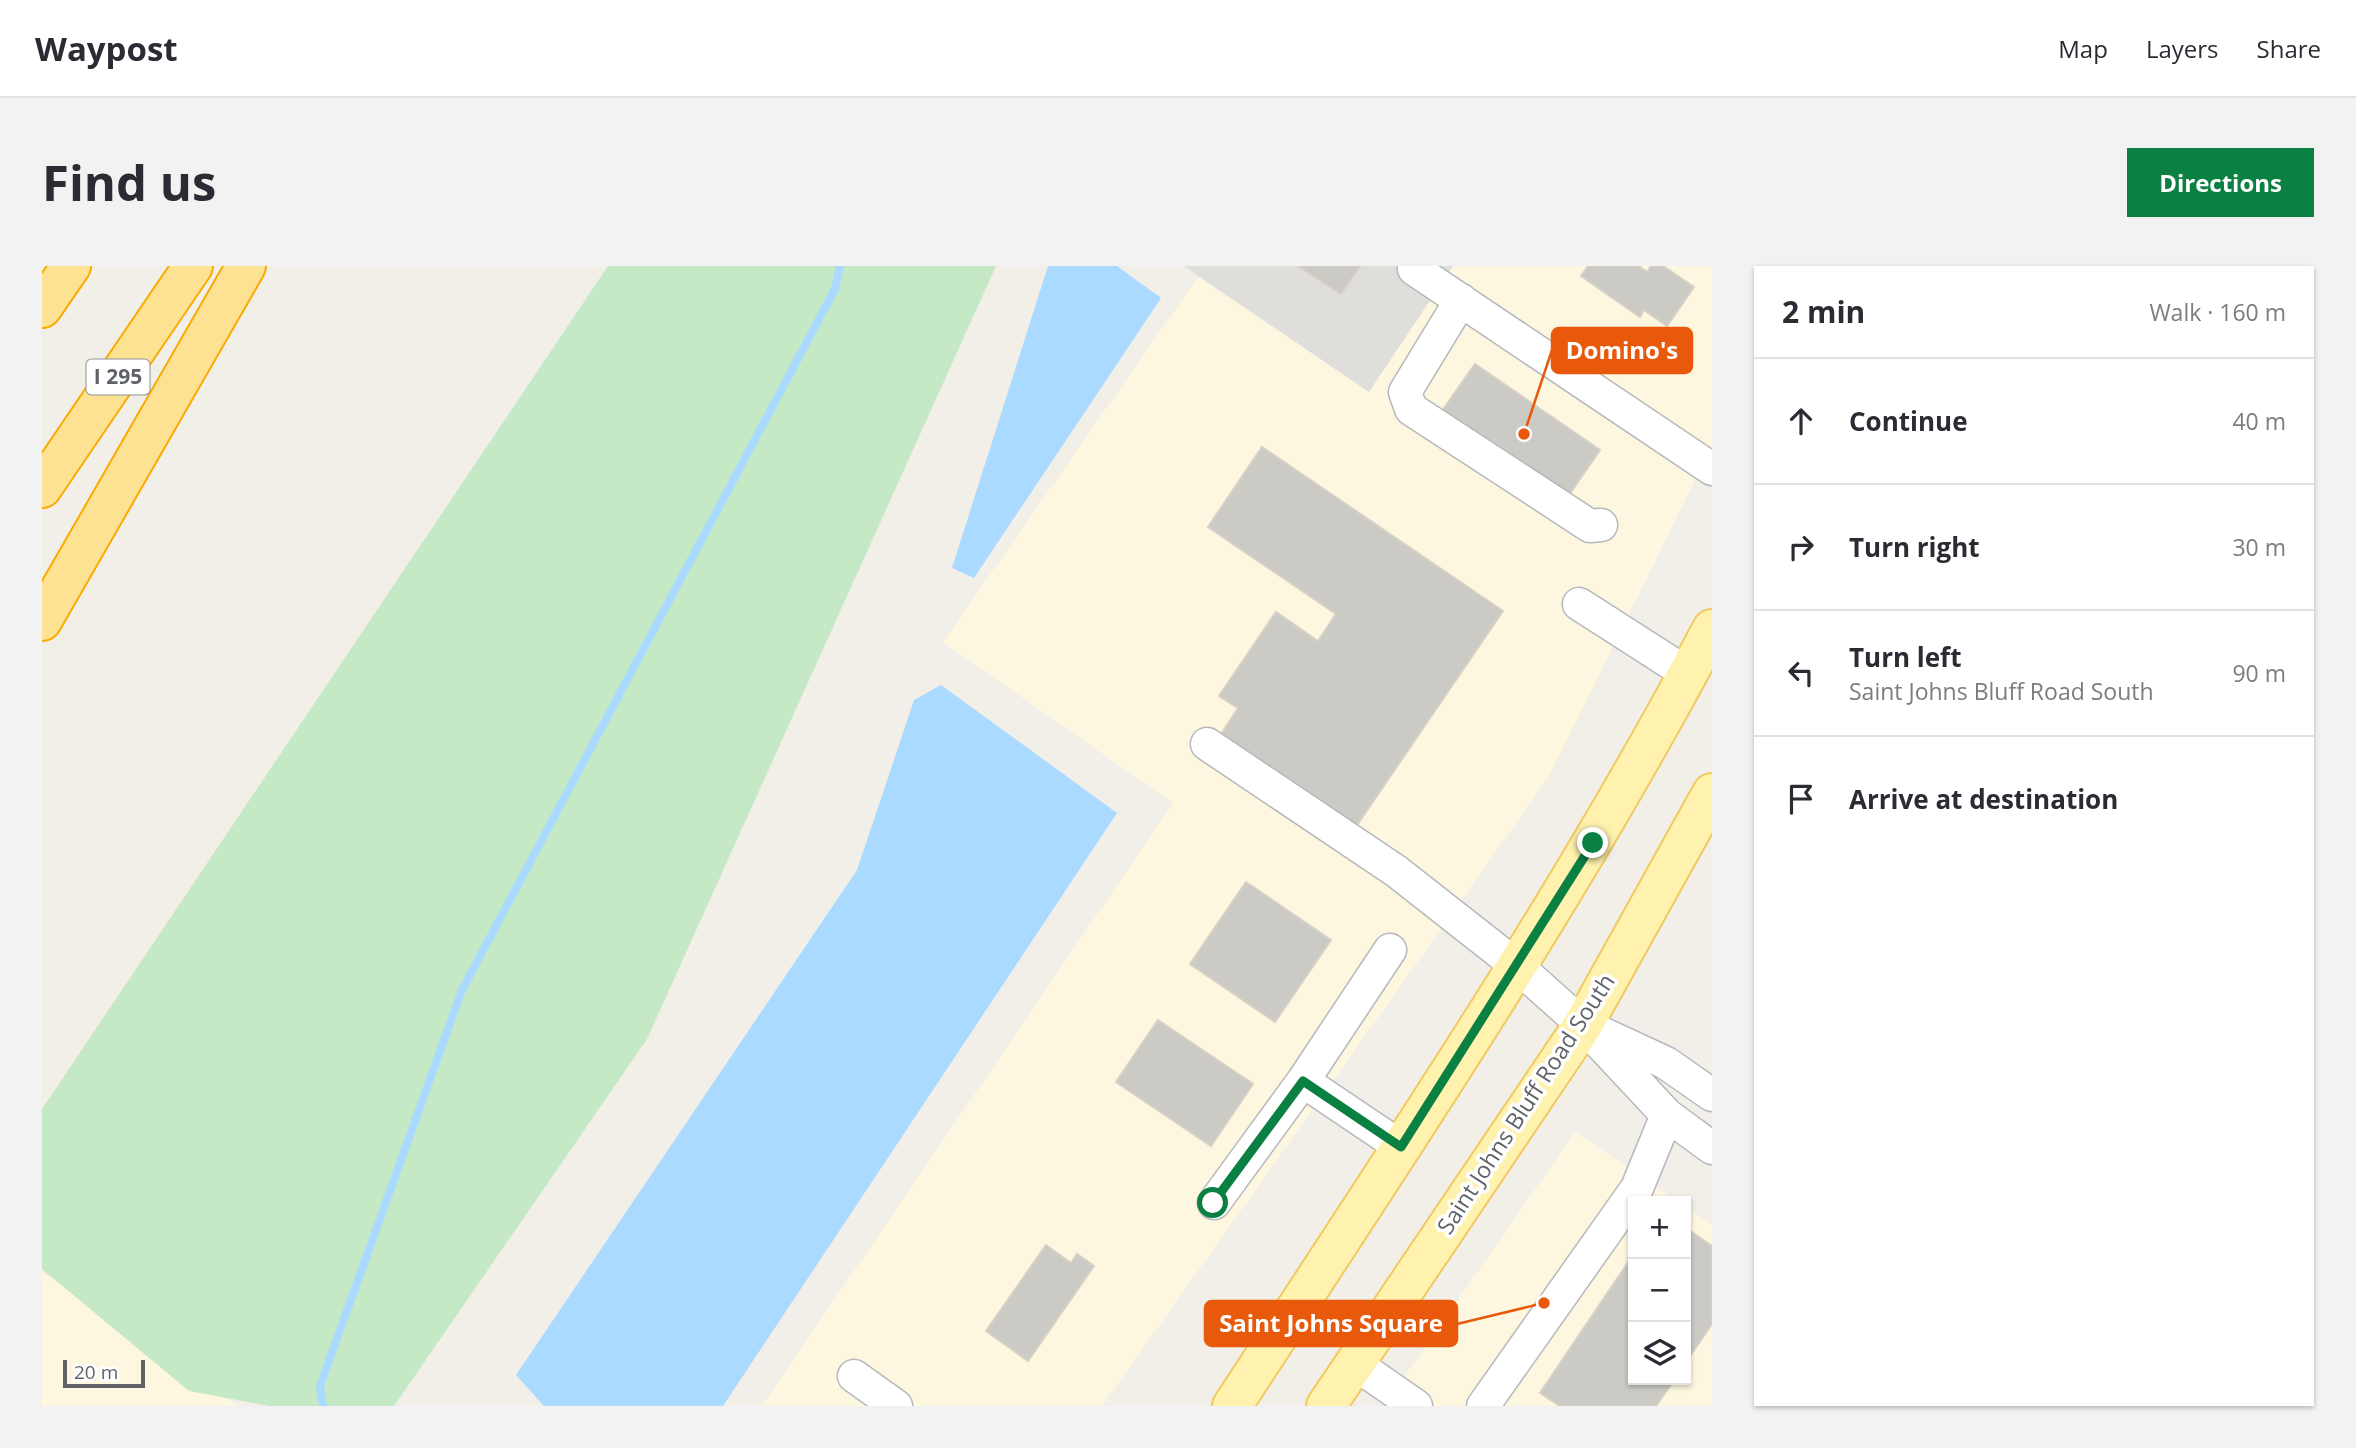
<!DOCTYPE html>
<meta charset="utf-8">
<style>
:root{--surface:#fff;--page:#f2f2f3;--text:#2b2b33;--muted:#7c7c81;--line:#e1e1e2;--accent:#0b8043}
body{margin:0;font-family:"Open Sans",sans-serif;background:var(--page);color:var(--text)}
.controls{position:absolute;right:21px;bottom:21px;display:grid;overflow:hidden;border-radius:0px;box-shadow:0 2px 5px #0004}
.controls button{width:63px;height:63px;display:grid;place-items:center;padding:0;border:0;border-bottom:2px solid var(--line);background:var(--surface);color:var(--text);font:35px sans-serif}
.scale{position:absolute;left:21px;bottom:18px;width:82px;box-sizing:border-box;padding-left:7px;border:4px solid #5f6368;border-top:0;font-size:19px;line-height:24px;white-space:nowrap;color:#5f6368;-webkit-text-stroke:5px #fff;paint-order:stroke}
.stop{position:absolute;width:21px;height:21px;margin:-16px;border:5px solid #0b8043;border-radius:50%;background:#fff}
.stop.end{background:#0b8043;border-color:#fff;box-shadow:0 2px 7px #0008}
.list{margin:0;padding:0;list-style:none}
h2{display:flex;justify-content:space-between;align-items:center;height:91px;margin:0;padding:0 28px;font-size:30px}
h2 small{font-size:23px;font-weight:400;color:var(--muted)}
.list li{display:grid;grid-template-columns:46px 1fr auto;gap:21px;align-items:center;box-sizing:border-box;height:126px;padding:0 28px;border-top:2px solid var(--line)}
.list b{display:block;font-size:26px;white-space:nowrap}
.list p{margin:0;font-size:23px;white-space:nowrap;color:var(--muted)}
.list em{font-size:23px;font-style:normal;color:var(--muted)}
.icon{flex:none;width:38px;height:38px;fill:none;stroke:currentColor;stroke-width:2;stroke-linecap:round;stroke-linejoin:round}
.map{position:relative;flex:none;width:1670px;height:1140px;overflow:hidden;border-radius:0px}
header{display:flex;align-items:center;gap:42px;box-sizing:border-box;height:98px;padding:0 35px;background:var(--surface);border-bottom:2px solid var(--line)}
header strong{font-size:33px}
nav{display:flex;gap:38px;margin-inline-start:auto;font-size:24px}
.intro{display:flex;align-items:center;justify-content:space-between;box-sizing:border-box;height:168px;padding:0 42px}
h1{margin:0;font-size:49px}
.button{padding:18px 32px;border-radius:0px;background:var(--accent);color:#fff;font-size:24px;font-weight:700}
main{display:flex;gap:42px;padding:0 42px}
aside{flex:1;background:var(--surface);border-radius:0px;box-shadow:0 2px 5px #0004}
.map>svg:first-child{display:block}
.commercial{fill:#fef7e0}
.industrial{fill:#e0deda}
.green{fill:#c5e8c5}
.water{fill:#aadaff}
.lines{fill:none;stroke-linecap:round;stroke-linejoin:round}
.stream{stroke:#aadaff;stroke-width:8}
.building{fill:#cccac5;stroke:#d6d1c6;stroke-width:2}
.minor-casing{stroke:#b5b8bc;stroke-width:35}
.major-casing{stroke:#f2c960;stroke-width:42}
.highway-casing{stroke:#f9ab00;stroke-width:42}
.minor{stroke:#fff;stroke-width:32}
.major{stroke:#fff2af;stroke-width:38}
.highway{stroke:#fde293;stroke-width:38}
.route{stroke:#0b8043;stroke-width:9}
.labels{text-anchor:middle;stroke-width:7;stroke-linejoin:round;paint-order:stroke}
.shield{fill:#fff;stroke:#8f9295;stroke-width:2}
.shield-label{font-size:21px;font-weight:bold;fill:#5f6368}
.street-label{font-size:23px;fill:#5f6368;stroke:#fff}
.leader{fill:none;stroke:#e8590c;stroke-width:2.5}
.callout-dot{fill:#e8590c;stroke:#fff;stroke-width:2.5}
.callout{fill:#e8590c;stroke:#e8590c;stroke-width:2.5}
.callout-label{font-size:24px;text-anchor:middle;font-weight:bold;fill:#fff}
</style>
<header>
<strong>Waypost</strong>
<nav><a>Map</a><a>Layers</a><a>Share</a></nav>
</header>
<div class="intro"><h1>Find us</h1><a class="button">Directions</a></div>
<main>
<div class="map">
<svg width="1670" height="1140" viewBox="0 0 1670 1140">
<rect width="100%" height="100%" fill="#f1efe8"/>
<path class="commercial" d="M 1411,0 L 1670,0 L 1670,180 L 1506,512 L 1060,1140 L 720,1140 L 1131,537 L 901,376 L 1156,11 L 1327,126 Z
M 1533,866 L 1635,935 L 1591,935 L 1591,1114 L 1644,1114 L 1644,942 L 1670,959 L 1670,1140 L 1342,1140 Z
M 0,1006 L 197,1140 L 0,1140 Z"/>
<path class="industrial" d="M 1142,0 L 1411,0 L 1327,126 Z"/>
<path class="green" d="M 566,0 L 954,0 L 605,773 L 352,1140 L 228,1140 L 147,1125 L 0,1003 L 0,843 Z"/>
<path class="water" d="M 1006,0 L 1075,0 L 1119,32 L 932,312 L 910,302 Z
M 899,419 L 1075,547 L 681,1140 L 502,1140 L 474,1109 L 815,604 L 872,434 Z"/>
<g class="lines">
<path class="stream" d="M 281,1140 L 278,1120 L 420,724 L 793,23 L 798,0"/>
</g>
<path class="building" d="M 1256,0 L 1318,0 L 1299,28 Z
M 1546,0 L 1597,0 L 1605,6 L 1609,0 L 1621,0 L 1652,21 L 1625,60 L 1602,44 L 1598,51 L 1539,10 Z
M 1433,98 L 1558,184 L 1520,239 L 1395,152 Z
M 1220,181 L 1461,345 L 1313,562 L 1178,470 L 1196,442 L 1177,430 L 1234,346 L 1276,375 L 1294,348 L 1166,261 Z
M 1204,616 L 1289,674 L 1233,756 L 1148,698 Z
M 1116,754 L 1211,818 L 1169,880 L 1074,816 Z
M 1644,962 L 1670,980 L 1670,1058 L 1644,1096 Z
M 1004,979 L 1029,997 L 1035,988 L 1052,1000 L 986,1095 L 944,1065 Z
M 1591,989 L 1591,1114 L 1632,1114 L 1614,1140 L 1518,1140 L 1498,1127 Z"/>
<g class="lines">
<defs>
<path id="minor" d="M 1374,0 L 1372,3 L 1670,203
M 1419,34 L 1363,126 L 1369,143 L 1548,260 L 1559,259
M 1537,338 L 1646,408
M 1165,478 L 1354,605 L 1475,700 L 1541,759 L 1625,849 L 1670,882
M 1555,765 L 1624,797 L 1670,829
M 1261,815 L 1359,881
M 1172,937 L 1261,815 L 1348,684
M 1312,1097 L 1374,1140
M 812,1110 L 854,1140
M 1441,1140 L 1595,922 L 1625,849"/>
<path id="major" d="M 1190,1140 C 1357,885 1527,633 1670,363
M 1284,1140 L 1541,759 L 1670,527"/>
<path id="highway" d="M 0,42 L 29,0
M 0,222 L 151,0
M 0,355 L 204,0"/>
</defs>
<use href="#minor" class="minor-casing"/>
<use href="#major" class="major-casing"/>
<use href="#highway" class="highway-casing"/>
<use href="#minor" class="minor"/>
<use href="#major" class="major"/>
<use href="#highway" class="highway"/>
</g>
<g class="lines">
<path class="route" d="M 1171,937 L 1261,815 L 1359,881 L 1551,577"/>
</g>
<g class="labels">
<rect class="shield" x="44.5" y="93.5" width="63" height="35" rx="5"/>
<g class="shield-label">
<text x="76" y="118">I 295</text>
</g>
<g class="street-label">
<text transform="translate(1484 838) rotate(-57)" y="8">Saint Johns Bluff Road South</text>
</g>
</g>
<path class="leader" d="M1482 168L1510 84M1502 1037L1415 1058"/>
<g class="callout-dot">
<circle cx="1482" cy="168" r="7"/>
<circle cx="1502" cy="1037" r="7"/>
</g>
<g class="callout">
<rect x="1510" y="62" width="140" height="45" rx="7"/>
<rect x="1163" y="1035" width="252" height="45" rx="7"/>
</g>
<g class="callout-label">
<text x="1580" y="93">Domino's</text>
<text x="1289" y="1066">Saint Johns Square</text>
</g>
</svg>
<div class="controls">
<button>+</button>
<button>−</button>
<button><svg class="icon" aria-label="layers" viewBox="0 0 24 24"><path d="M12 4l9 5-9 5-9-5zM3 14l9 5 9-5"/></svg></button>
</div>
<div class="scale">20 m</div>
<div class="stop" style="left:1171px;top:937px"></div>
<div class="stop end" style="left:1551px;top:577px"></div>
</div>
<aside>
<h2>2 min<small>Walk · 160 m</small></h2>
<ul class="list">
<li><svg class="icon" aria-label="ahead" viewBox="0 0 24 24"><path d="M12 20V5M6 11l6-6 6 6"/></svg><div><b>Continue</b></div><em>40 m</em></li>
<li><svg class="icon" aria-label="right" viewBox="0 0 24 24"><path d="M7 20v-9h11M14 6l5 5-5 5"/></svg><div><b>Turn right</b></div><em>30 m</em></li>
<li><svg class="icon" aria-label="left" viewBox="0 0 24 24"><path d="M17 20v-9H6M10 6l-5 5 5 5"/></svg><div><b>Turn left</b><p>Saint Johns Bluff Road South</p></div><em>90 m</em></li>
<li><svg class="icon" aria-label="arrive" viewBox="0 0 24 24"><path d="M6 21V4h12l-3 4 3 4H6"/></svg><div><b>Arrive at destination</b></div></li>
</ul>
</aside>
</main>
